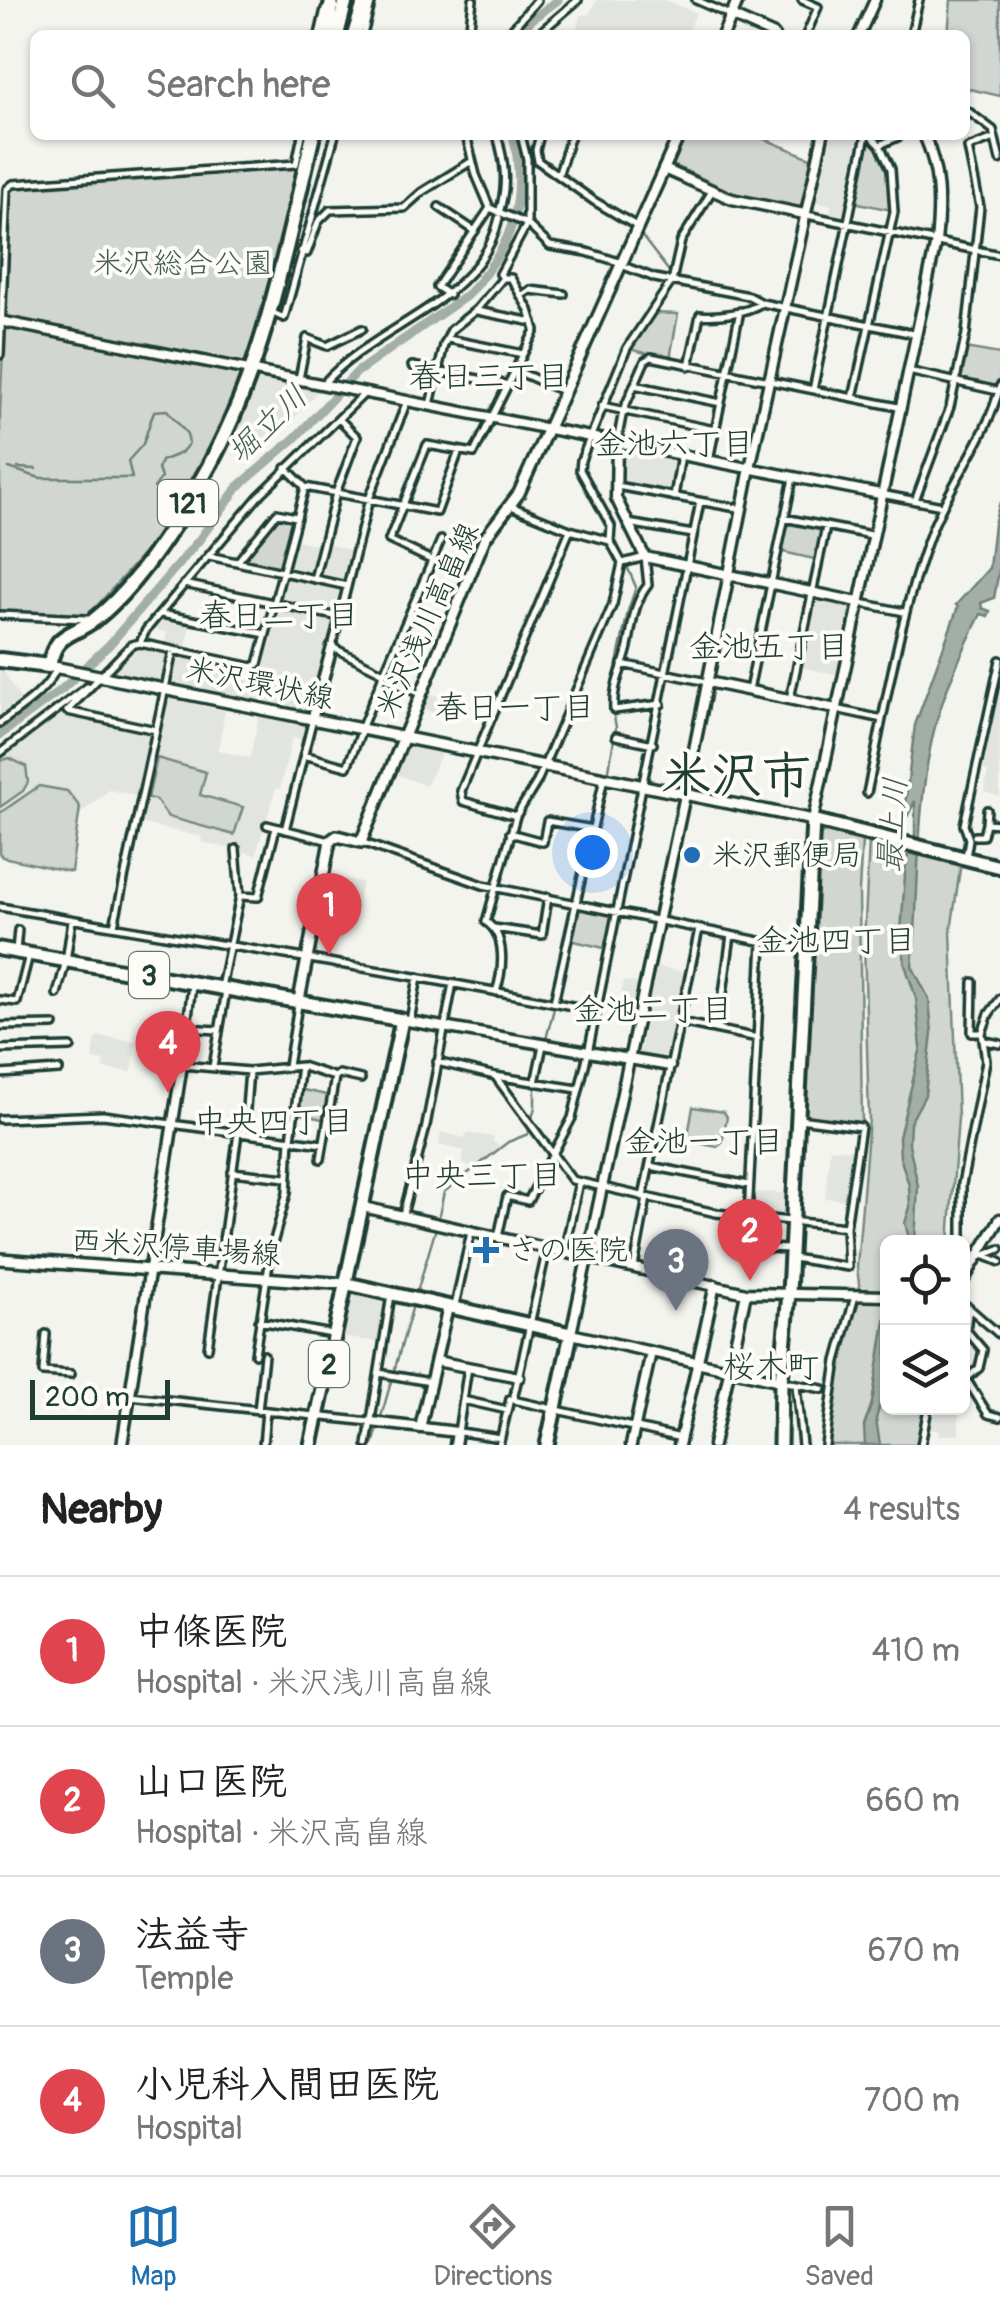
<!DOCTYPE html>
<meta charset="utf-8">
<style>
:root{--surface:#fff;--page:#f2f2f2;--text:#222;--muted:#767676;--line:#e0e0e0;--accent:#1f6fb2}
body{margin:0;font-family:Pangolin,"Klee One",sans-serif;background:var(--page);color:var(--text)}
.controls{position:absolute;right:30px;bottom:30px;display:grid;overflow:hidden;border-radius:15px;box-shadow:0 2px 8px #0004}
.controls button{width:90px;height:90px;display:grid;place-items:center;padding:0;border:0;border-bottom:2px solid var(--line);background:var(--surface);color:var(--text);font:50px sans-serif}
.scale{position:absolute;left:30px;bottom:25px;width:140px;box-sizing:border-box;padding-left:10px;border:5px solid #1f3d34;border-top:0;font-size:28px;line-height:35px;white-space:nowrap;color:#1f3d34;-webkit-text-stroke:8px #fdfcf7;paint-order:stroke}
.you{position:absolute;left:592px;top:852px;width:35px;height:35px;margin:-25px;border:8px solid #fff;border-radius:50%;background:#1a73e8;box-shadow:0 0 0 15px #1a73e833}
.badge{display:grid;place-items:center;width:65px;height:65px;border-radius:50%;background:var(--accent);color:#fff;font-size:32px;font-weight:700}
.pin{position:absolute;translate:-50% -82px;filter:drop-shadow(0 2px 5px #0008)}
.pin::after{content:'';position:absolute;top:52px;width:35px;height:30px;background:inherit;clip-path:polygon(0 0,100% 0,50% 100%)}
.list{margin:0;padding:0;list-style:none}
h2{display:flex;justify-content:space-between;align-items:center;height:130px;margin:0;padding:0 40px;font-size:42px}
h2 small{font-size:32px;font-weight:400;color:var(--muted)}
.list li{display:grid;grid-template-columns:65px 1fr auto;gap:30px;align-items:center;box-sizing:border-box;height:150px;padding:0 40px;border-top:2px solid var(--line)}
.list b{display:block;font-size:38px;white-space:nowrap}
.list p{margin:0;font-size:32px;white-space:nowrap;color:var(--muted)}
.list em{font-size:32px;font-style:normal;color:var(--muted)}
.icon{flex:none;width:55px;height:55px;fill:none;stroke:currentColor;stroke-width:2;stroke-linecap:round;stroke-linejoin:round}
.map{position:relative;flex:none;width:1000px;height:1445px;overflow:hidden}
.search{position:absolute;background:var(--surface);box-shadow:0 2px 8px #0004;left:30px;right:30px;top:30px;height:110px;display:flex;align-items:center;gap:25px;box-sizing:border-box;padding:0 35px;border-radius:15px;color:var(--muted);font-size:38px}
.sheet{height:730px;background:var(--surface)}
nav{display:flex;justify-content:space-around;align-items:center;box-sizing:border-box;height:140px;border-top:2px solid var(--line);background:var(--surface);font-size:28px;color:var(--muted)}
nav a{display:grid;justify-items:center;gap:5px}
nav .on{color:var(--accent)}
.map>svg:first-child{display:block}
.built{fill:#e2e5df}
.green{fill:#d1d6d1;stroke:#788a82;stroke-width:2.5}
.water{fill:#a3aea7;stroke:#6e8179;stroke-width:2.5}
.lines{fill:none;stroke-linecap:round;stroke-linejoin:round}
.stream{stroke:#6e8179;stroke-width:2.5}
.river{stroke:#a3aea7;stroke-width:9}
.minor-casing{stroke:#1f3d34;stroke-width:12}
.tertiary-casing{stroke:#1f3d34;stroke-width:15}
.secondary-casing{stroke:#1f3d34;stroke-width:16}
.primary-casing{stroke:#1f3d34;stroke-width:19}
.trunk-casing{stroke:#1f3d34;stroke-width:20}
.minor{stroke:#fdfcf7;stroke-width:5}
.tertiary{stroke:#fdfcf7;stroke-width:8}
.secondary{stroke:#fdfcf7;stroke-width:9}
.primary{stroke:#fdfcf7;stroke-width:11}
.trunk{stroke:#fdfcf7;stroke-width:12}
.poi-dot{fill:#1f6fb2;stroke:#fdfcf7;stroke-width:4}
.labels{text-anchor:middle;stroke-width:8;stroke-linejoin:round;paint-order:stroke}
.shield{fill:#fdfcf7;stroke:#62766e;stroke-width:2.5}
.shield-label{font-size:28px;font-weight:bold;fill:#1f3d34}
.park-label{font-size:30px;fill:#435c53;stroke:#fdfcf7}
.street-label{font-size:30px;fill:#1f3d34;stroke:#fdfcf7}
.poi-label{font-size:30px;fill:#1f3d34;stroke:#fdfcf7;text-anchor:start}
.neighbourhood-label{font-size:32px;fill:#1f3d34;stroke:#fdfcf7}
.water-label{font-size:32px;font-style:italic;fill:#475f56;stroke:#fdfcf7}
.town-label{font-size:50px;font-weight:bold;fill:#1f3d34;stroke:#fdfcf7}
</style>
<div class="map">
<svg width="1000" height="1445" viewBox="0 0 1000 1445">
<rect width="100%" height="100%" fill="#f4f4ef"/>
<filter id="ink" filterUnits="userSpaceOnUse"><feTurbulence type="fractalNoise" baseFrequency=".01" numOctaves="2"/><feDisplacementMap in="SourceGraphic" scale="20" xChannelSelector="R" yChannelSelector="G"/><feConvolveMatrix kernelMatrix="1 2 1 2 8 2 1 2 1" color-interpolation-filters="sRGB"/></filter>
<g filter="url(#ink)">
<path class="built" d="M 597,0 L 665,0 L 696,13 L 687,35 L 576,35 L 580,15 L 589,14 Z
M 826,135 L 865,135 L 847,220 L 830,217 L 831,205 L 811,201 Z
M 262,378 L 318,391 L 292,421 L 252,457 L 228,444 L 255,383 Z
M 624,449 L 679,461 L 673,493 L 621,485 L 619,464 Z
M 294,539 L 321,546 L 314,574 L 310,577 L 285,569 Z
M 325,543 L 353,551 L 346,582 L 318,578 Z
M 286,576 L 343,588 L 339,612 L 335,614 L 280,603 L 278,600 Z
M 818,598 L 852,605 L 855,609 L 840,675 L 800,667 Z
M 279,608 L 332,619 L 335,623 L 311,711 L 305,715 L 173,688 L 170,684 L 178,654 L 254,669 L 260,666 L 275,610 Z
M 163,616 L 191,623 L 185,650 L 164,646 L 167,632 L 150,629 Z
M 140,645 L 169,651 L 171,655 L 164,684 L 109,671 L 123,655 L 133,654 Z
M 0,665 L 22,702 L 0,720 Z
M 1000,690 L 1000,797 L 984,792 L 988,771 L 982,769 Z
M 427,692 L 461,705 L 454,721 L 421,708 Z
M 171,699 L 225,711 L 218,750 L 250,758 L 259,715 L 309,726 L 306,741 L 292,738 L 280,789 L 276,788 L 256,855 L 201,842 L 202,837 L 139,823 L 167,702 Z
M 62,714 L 151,731 L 154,734 L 141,797 L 109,790 L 80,814 L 72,873 L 0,857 L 0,756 Z
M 405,742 L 443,750 L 426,786 L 393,773 Z
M 326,876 L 362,882 L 354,925 L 318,918 Z
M 657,967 L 689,973 L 670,1062 L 642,1057 L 639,1054 Z
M 624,981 L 641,984 L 632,1025 L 615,1021 Z
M 96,1036 L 136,1041 L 132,1072 L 103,1069 L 104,1061 L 93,1059 Z
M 441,1132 L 465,1138 L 467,1133 L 494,1137 L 493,1142 L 500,1146 L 473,1167 L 462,1164 L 464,1151 L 439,1145 Z
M 830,1148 L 855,1150 L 849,1200 L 825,1198 Z
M 753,1192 L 788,1193 L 787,1217 L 751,1214 Z
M 352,1289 L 388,1298 L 381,1342 L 338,1337 L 348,1291 Z
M 931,1408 L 959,1408 L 959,1435 L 939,1435 L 938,1430 L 928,1430 Z"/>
<path class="green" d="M 951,0 L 1000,0 L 1000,96 L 965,88 L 965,35 L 948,35 Z
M 686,135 L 755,135 L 813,159 L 803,206 L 799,210 L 735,194 L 673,165 Z
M 872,139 C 889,159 893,184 891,210 L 854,202 L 866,140 Z
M 300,167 L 251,358 L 241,363 L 5,319 L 8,190 L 13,186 Z
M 652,313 L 678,314 L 670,359 L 629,349 Z
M 4,326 L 238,373 L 242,381 L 181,511 L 88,616 L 0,612 L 0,413 Z
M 965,348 L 1000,354 L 1000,377 L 996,388 L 958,379 Z
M 277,514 L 294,521 L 280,568 L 242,560 Z
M 786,520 L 824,528 L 818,560 L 779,551 Z
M 9,758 L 26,766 L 28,782 L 23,791 L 0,807 L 0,761 Z
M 157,758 L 206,772 L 200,795 L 243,807 L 234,835 L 168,817 L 156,800 L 148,798 Z
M 39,786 L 67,791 L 80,807 L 71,872 L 2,857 L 0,853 L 0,813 Z
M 826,832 L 862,841 L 859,891 L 862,1125 L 802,1116 L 814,836 Z
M 869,841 L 959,863 L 960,869 L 951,931 L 958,1118 L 949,1242 L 888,1242 L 888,1408 L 926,1408 L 920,1445 L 826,1445 L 838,1363 L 860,1292 L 857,1267 L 869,1119 L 864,942 Z
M 577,906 L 616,915 L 608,949 L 570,940 Z
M 299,1089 L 331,1096 L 326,1120 L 296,1113 Z
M 693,1107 L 724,1112 L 727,1117 L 722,1143 L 717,1147 L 687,1141 Z"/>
<path class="water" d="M 1000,502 L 1000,565 L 994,598 L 981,603 L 982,608 L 990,611 L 988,616 L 981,614 C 963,650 947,684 936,723 C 918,790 919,863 915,932 L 912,966 L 929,999 L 932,1033 L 925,1095 L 910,1123 L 909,1144 L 918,1186 L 915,1242 L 910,1242 L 905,1223 L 910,1207 L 909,1185 L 900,1157 L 899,1137 L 921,1047 L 916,998 L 905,965 L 901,932 L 906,861 L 915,834 L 915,801 L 908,815 L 905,805 L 915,725 L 958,607 L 956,605 L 989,568 L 994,524 Z
M 887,1309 L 887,1379 L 876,1419 L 880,1445 L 865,1445 L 864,1426 L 872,1403 Z"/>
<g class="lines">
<path class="stream" d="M 519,165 L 535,165 L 547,170
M 566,183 L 592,205 L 633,230
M 640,234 L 671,274
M 589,433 L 623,348 L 668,281
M 578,465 L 586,440
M 9,468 L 40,478 L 132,478 L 128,461 L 143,444 L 154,411 L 167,410 L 187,434 L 189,443 L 181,453 L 161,461 L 158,469 L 161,478 L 154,488
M 18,468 L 36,469
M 579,473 L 607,523
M 608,776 L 616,727 L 610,697 L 628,611 L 636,587 L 613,534
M 545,1043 L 558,993
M 438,1220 L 444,1192 L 508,1142 L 528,1134 L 535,1107 L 535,1085
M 417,1292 L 436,1228
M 373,1445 L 413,1305"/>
<path class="river" d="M 520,35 L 530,21 L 558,0
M 0,735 L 61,690 L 109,645 L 199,540 L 238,487 L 295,438 L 357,372 L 466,296 C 513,248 528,200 513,135"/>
<defs>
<path id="minor" d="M 696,0 L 730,15
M 802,0 L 818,7 L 806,35
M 319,35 L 325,9
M 363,35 L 372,0
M 469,35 L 473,0
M 507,35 L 537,0
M 537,35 L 578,0
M 911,35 L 919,0
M 965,109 L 993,130 L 1000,160
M 466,135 L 476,175 L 490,208 L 527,224 L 550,246 L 587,252 L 622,263
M 497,135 C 505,163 508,185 499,213
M 540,135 L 536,150 L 538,161 L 594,201 L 638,227
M 880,145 L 902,135
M 559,173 L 571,135
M 439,207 L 475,231
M 807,215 L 1000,255
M 301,251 L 307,253 L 318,222 L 330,210 L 404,208 L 422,192 L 472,161
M 621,265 L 655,278 L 749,296 L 762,303 L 914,334
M 503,278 L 500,274 L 527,224 L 527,159 L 521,135
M 449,295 L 437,287 L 490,208
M 521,296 L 530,290 L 564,294
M 477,311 L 533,322
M 273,313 L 284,318 L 335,135
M 448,339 L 523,354
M 0,355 L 7,189 L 13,184 L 296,164 L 302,135
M 412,366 L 509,385
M 689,366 L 700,315 C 718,317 746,313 762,303
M 517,371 L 565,392
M 908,371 L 998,391
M 299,379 L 307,338 L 327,346 L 362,329
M 323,384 C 376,324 481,303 499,218
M 634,385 L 721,403
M 813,390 L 866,135
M 853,398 L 894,212 L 891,169 L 880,145 L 870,135
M 430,405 L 444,345 L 451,330 L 476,310 L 503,278 L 511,278 L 529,310 L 535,330 L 474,453 L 427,445 L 389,540 L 467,577
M 602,406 L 715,430
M 617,442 L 623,411 L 645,361 L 651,357 L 898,407
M 709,460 L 740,311
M 286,468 L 305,487 L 437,512 L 459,451
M 617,486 L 742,509
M 881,494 L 942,506
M 674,497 L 681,455
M 915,501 L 950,407 L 966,334 L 980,207 L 968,148 L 994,138
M 511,506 L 570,530 L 610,541
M 784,518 L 871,535
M 628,523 L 693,534
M 209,556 L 347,586
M 238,561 L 277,513 L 296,517
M 623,563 L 645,557 L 648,585 C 633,604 633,623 628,647 C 623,670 612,685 614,710 L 661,704
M 314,579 L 336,493 L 357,437 L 340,420
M 184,584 L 339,617
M 861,603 L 904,612
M 161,614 L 266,634
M 0,615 L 87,619
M 140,643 L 146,630 L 258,497 L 365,393
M 622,664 L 707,682
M 384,673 L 441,540
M 382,677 L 420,694
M 749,690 L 793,478
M 790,699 L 826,527
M 836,709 L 882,719
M 67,711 L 131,645 L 140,643 L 253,667 L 258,664 L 305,487
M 67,711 L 156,730
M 0,723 C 20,708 48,691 57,667
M 361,729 L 384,673 L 332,647 L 369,499 L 407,401
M 616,736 L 653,744
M 0,753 L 87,687
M 304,755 L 347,767 L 362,730
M 867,793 C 886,705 899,616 931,532 C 951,481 987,439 1000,386
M 987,810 L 986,823 L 1000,824
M 516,816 L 463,801 L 461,791 L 570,530
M 267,825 L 330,841
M 285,830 L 312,722
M 510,833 L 543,842 L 547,821 L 593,829
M 975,836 L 983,836 L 986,823
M 361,842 L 483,885 L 804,950
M 966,857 L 969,839 L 964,825 L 1000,660
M 240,896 L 258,897 L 276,828
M 0,907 C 199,942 399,971 597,1011
M 114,926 L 173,651
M 494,928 L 542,935 L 548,897
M 16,951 L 18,930
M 973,982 L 972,1033 L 982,1033
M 192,985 L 182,1065 L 249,1071 L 301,1066 L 335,1077 L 339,1074 L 361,1079
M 221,987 L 240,896 L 236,849
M 496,992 C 503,971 507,935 486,922 L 516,816 L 537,782 L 613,604 L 622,563 L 610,541 L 611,526 L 580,470 L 581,460 L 627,348 L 672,281 L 681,241 L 712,191
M 57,994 L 66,961 L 72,920
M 0,1000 L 17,1002 L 29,955
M 554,1002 L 604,778
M 410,1021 L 418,977
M 680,1022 L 758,1038
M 0,1026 L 54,1025
M 186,1028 L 218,1030
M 718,1030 L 731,935
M 153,1033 L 185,1036
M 985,1041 L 1000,1044
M 0,1049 L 71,1047
M 437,1062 L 495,1076 L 578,1089
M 288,1066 L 298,1005
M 213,1067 L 226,991
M 0,1074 L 59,1070
M 495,1076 L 572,1180 L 716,1213 L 846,1227 L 861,1127 L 799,1119
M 535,1083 L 543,1045
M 0,1119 L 103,1115 L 323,1144
M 244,1133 L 249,1071
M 291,1139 L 301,1066
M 321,1159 L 335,1077
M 650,1166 L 749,1185
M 232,1172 L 286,1178
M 643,1197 L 699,929
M 403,1214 L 425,1131 L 453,983
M 748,1217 L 762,942
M 757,1218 L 755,1230 L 761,1248 L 791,1249
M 498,1237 L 507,1196 L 528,1201 L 572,1118 L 588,1053 L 700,502
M 962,1242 L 962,1184 L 986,1061 L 982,1033 L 989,1014 L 1000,999
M 564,1252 L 579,1182
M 962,1252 L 968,1272
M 985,1256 L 1000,1262
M 980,1257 L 1000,1249
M 793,1258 L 848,1267 L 846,1227
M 634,1267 L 647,1198
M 962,1302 L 1000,1335
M 455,1306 L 471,1232
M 969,1307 L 966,1330 L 983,1350 L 979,1368 L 966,1379 L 988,1414 L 1000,1417
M 259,1321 L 332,1334
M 46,1334 L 43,1372 L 71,1374
M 208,1348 L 238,1133
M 255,1354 L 271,1251 L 287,1193 L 290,1139
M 379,1373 L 430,1382
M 781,1381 L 823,1389
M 796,1385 L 802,1445
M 130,1396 L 370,1422
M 463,1400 L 507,1410
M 513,1400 L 681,1438
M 258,1411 L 264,1355
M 458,1432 L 468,1367
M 460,1432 L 501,1438
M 263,1445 L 266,1411
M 367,1445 L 391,1295
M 499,1445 L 510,1399 L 513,1400 L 547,1249
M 825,1445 L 837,1361 L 855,1296
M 921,1445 L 928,1408"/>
<path id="tertiary" d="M 731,16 L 774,35
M 859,35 L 875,0
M 664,169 L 732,199 L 804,214
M 0,321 L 880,494
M 617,442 L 616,498 L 645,557 L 858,602
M 708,682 L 836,709
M 312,720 L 332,647
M 813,820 L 936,242 C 940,204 940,170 924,135
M 402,1020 L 670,1066
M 363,1207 L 746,1293 L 888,1296
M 962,1283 L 1000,1219
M 436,1361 L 519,1377
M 781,1381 L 571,1334 L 685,795 L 750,468 L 823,135
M 371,1422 L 457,1432 L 455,1445
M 420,1428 L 448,1307
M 122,1445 L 182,1065
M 631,1445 L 651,1352
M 679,1445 L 715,1285
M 713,1445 L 746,1293"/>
<path id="secondary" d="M 723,35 L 738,0
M 49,666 L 813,820
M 299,1000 L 330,841 L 337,836 L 361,842 L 485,538 L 519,493 L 679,135
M 0,1259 L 348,1284"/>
<path id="primary" d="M 0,949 L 402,1020 L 311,1445
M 348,1284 L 571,1334 L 547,1445
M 780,1445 L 781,1381 L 789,1293 L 813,820 L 1000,867"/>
<path id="trunk" d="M 327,35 L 332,0
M 337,35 L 346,0
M 354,35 L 365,0
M 0,660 L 49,666 C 56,632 69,638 94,620 C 135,589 174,527 200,482 C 263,375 284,254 313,135"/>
</defs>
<use href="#minor" class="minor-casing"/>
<use href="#tertiary" class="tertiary-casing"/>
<use href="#secondary" class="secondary-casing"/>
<use href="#primary" class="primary-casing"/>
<use href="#trunk" class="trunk-casing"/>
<use href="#minor" class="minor"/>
<use href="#tertiary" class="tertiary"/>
<use href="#secondary" class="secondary"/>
<use href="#primary" class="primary"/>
<use href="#trunk" class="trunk"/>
</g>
</g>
<g class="poi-dot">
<circle cx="692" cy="855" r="10"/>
<path d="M481 1235h10v10h10v10h-10v10h-10v-10h-10v-10h10z"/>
</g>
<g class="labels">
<g class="shield">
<rect x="158" y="480" width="60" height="46" rx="8"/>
<rect x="129" y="952" width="40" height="46" rx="8"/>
<rect x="309" y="1341" width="40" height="46" rx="8"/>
</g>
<g class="shield-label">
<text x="188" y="513">121</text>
<text x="149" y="985">3</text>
<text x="329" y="1374">2</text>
</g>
<g class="park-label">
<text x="183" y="273">米沢総合公園</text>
</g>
<g class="street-label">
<text transform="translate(427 620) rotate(-66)" y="10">米沢浅川高畠線</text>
<text transform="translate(260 683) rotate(12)" y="10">米沢環状線</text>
<text transform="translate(176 1247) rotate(4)" y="10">西米沢停車場線</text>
</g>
<g class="poi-label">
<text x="712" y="865">米沢郵便局</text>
<text x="508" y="1260">さの医院</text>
</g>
<g class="neighbourhood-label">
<text x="489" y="387">春日三丁目</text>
<text x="674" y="454">金池六丁目</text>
<text x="279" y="626">春日二丁目</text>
<text x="769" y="657">金池五丁目</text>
<text x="515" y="718">春日一丁目</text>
<text x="836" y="951">金池四丁目</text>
<text x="653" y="1020">金池二丁目</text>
<text x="274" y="1132">中央四丁目</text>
<text x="704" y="1152">金池一丁目</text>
<text x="482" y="1186">中央三丁目</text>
<text x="771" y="1377">桜木町</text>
</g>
<g class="water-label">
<text transform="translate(267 424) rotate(-44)" y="11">堀立川</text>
<text transform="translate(892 825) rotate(-86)" y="11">最上川</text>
</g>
<g class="town-label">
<text x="736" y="792">米沢市</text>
</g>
</g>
</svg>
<div class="controls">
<button><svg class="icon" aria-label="locate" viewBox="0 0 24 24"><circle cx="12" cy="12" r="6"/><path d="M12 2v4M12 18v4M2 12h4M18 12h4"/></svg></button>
<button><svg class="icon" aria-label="layers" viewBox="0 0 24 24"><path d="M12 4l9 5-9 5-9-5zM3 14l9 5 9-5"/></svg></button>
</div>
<div class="scale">200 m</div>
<div class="you"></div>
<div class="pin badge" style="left:329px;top:955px;background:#e0444e">1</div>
<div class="pin badge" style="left:750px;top:1281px;background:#e0444e">2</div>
<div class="pin badge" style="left:676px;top:1311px;background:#6b7280">3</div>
<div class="pin badge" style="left:168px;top:1093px;background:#e0444e">4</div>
<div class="search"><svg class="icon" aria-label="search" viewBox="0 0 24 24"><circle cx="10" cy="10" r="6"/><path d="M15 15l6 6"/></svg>Search here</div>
</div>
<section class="sheet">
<h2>Nearby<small>4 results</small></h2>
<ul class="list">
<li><span class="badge" style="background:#e0444e">1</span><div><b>中條医院</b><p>Hospital · 米沢浅川高畠線</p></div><em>410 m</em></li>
<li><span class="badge" style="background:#e0444e">2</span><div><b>山口医院</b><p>Hospital · 米沢高畠線</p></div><em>660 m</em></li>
<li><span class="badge" style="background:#6b7280">3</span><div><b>法益寺</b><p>Temple</p></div><em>670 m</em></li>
<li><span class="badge" style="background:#e0444e">4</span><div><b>小児科入間田医院</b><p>Hospital</p></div><em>700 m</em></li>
</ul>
</section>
<nav>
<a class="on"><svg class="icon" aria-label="map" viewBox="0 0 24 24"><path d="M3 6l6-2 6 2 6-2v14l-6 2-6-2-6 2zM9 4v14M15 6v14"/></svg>Map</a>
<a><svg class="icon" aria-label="directions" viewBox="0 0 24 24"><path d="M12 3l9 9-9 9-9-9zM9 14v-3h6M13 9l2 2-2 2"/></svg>Directions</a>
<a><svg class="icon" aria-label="saved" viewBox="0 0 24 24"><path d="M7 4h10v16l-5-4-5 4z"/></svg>Saved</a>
</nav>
